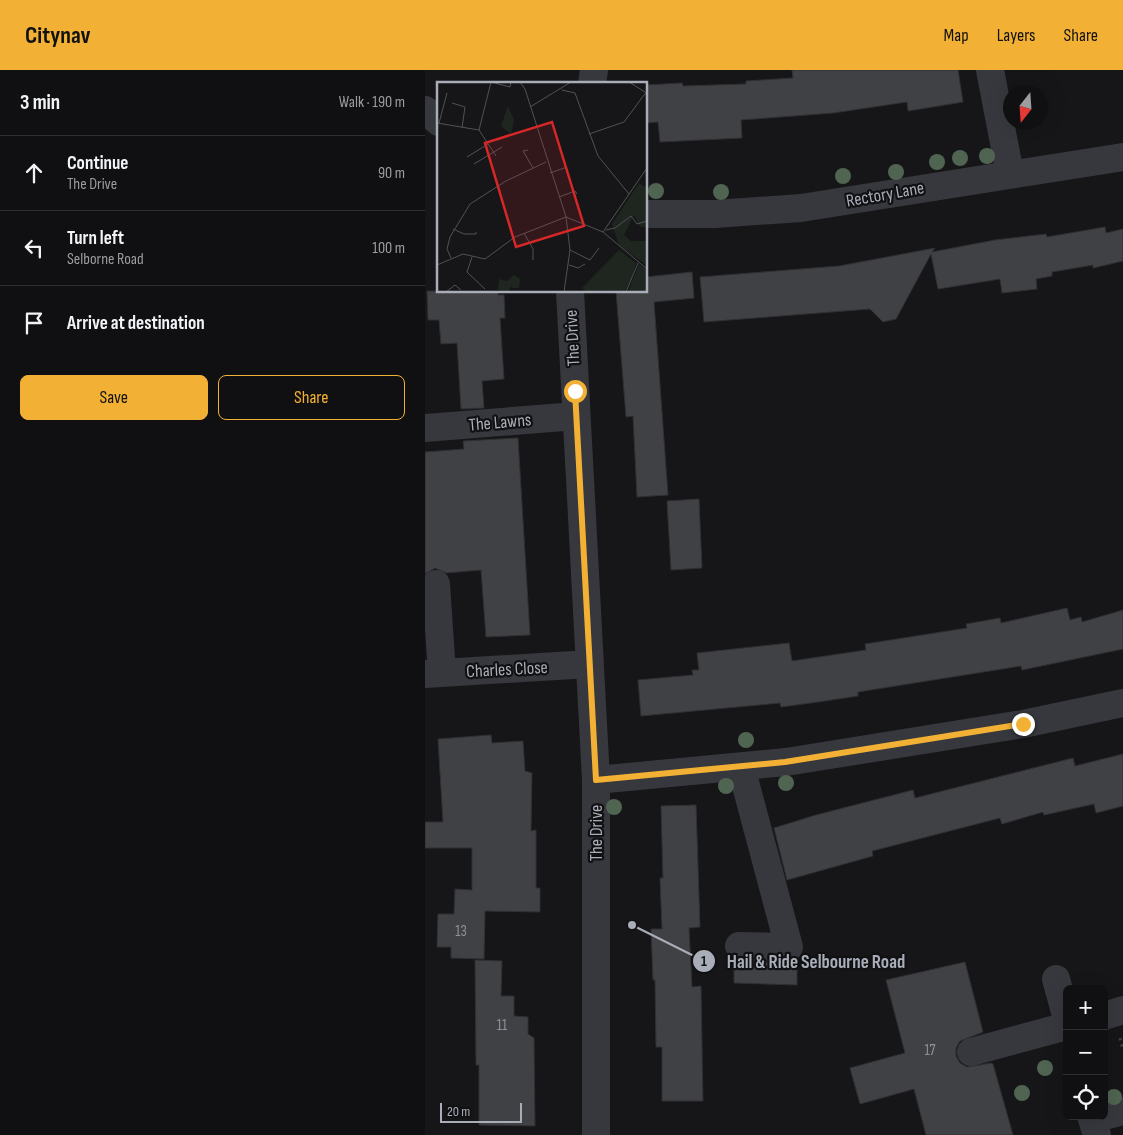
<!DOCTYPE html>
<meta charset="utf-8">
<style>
:root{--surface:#101012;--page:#19191b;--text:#f1f3f6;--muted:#9c9d9f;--line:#303032;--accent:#f2b134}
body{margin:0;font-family:"Sofia Sans Condensed",sans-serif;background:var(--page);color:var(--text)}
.controls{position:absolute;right:15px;bottom:15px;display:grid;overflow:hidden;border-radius:8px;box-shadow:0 5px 20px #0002}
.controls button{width:45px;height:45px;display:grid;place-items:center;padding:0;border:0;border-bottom:1px solid var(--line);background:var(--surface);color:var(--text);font:25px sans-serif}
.compass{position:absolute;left:578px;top:15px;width:45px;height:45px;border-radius:50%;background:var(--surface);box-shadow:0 5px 20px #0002;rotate:197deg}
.scale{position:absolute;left:15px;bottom:12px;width:82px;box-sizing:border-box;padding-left:5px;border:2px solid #a8adb8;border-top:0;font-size:14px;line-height:18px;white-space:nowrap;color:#a8adb8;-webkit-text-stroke:4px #111113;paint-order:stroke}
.stop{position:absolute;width:15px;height:15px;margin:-11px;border:4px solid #f2b134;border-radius:50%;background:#fff}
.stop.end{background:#f2b134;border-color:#fff;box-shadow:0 1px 5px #0008}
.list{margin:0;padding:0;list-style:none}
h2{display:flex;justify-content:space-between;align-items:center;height:65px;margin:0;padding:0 20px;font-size:21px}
h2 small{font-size:16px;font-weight:400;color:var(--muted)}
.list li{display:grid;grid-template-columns:32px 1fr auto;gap:15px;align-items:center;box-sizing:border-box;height:75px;padding:0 20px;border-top:1px solid var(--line)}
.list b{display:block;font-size:19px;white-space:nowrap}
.list p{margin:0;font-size:16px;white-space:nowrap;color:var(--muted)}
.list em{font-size:16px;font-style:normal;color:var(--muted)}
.actions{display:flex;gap:10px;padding:15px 20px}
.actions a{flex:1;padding:11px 0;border:1px solid var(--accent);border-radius:8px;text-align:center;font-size:18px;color:var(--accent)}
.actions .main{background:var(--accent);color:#111}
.icon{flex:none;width:28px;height:28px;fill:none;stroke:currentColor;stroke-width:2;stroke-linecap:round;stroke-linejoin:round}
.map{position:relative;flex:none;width:698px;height:1065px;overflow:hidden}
header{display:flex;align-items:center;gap:30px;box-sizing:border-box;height:70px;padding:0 25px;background:var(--accent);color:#111}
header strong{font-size:24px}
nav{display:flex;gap:28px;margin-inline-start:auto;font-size:18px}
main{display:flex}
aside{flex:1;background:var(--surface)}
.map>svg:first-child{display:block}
.building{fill:#404145;stroke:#303034}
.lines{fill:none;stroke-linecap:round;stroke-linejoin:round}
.path{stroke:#3d3f44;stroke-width:3;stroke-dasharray:2.5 4;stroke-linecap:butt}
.minor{stroke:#37383d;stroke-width:28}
.tree{fill:#506452}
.route{stroke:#f2b134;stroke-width:6}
.labels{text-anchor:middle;stroke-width:4.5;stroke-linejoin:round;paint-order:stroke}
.number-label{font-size:15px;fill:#8e929b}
.street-label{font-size:18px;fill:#a8adb8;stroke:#111113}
.inset-road{fill:none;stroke:#505258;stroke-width:1}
.view{fill:#d62828;fill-opacity:0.15;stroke:#d62828;stroke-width:2.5}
.inset-edge{fill:none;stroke:#a8adb8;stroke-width:2.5}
.leader{fill:none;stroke:#a8adb8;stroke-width:2}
.callout-dot{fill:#a8adb8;stroke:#111113;stroke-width:2}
.mark-label{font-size:15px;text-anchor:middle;font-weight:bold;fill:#111}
.callout-label{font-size:19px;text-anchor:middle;font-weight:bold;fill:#a8adb8;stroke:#111113;stroke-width:4.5;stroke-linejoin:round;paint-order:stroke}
</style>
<header>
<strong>Citynav</strong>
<nav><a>Map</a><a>Layers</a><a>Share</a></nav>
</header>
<main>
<aside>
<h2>3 min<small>Walk · 190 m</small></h2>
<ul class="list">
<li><svg class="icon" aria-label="ahead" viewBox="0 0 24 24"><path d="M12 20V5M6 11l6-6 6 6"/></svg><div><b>Continue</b><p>The Drive</p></div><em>90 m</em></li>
<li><svg class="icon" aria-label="left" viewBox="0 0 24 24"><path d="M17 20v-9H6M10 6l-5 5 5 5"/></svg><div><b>Turn left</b><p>Selborne Road</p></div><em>100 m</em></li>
<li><svg class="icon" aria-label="arrive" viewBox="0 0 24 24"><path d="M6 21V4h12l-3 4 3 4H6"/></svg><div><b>Arrive at destination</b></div></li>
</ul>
<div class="actions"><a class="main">Save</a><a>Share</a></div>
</aside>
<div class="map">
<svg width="698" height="1065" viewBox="0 0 698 1065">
<rect width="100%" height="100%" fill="#161618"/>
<path class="building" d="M 367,0 L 533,0 L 538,32 L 483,41 L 482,32 L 408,43 L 316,50 L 317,68 L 235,72 L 233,52 L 221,53 L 221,15 L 257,13 L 258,16 L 321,14 L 321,11 L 368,8 Z
M 680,157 L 681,163 L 698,159 L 698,191 L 668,198 L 668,195 L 627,202 L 627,206 L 611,209 L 612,219 L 577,223 L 575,209 L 513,219 L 506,184 L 471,249 L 458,252 L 445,239 L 279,252 L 275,207 L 414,196 L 510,178 L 507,182 L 570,170 L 621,164 L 622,167 Z
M 267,202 L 269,228 L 229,232 L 243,425 L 212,427 L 208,346 L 201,347 L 191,221 L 221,221 L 221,207 Z
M 2,221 L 73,221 L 73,225 L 79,225 L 80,248 L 75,248 L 79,309 L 57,311 L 59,338 L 36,339 L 32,273 L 16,274 L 14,250 L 3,250 Z
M 93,368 L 105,565 L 61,567 L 56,500 L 21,503 L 10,498 L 0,504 L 0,382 L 39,379 L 38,371 Z
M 274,429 L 277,498 L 246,500 L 242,431 Z
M 642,538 L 645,550 L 656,547 L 657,552 L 698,540 L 698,579 L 597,600 L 596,596 L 433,622 L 433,626 L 393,632 L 356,637 L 355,633 L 216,646 L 213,610 L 268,605 L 267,600 L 274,600 L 272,583 L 364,573 L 367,591 L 441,580 L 440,574 L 542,558 L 541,554 L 575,548 L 576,553 Z
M 66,665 L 67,673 L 98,671 L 100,701 L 107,703 L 106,761 L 111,760 L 111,818 L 115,818 L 115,842 L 60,841 L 59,889 L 26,888 L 26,877 L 12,877 L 13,844 L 29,844 L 30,819 L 47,820 L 47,778 L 0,778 L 0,752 L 18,752 L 13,669 Z
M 698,684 L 698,736 L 671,743 L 669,734 L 619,745 L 618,742 L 577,754 L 575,748 L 447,781 L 448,786 L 362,810 L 349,758 L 391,745 L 488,720 L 490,728 L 648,688 L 650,696 Z
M 271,735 L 275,857 L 264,858 L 267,917 L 276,916 L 278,1031 L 237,1031 L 237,977 L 231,977 L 230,910 L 228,910 L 226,859 L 237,859 L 235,808 L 238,808 L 236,736 Z
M 50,890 L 77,891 L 76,926 L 89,926 L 89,946 L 103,947 L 103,964 L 109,968 L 110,1056 L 54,1055 L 54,995 L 51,995 Z
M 309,890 L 364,893 L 372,891 L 372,915 L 309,913 Z
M 540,892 L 558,962 L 535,971 L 531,978 L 531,986 L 535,993 L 542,997 L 566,993 L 568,994 L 588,1065 L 501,1065 L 489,1019 L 435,1034 L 425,998 L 480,983 L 461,910 Z"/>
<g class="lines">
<path class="path" d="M 695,968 L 698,980"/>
<path class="minor" d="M 565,0 L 585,104
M 167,14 L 169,0
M 0,40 L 14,52
M 221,144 L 290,144 L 376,138 L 698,87
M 145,221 L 171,710 L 171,1065
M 0,358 L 151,346
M 11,514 L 17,603
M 0,604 L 165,594
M 171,710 L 361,692 L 598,654 L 698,633
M 314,876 L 364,877 L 316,697
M 631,909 L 642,949
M 679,946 L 698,940
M 546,982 L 642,956
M 666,1046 L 672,1065
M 679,1046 L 698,1041"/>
</g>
<g class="tree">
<circle cx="562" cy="86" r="8"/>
<circle cx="535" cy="88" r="8"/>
<circle cx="512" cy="92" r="8"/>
<circle cx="471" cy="102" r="8"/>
<circle cx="418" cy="106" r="8"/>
<circle cx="231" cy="121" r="8"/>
<circle cx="296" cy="122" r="8"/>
<circle cx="321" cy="670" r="8"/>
<circle cx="361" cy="713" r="8"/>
<circle cx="301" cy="716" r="8"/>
<circle cx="189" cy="737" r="8"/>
<circle cx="620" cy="998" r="8"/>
<circle cx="597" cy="1023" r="8"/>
<circle cx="689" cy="1027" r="8"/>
</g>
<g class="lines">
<path class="route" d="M 150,321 L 171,710 L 360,692 L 598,654"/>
</g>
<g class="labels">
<g class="number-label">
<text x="36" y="866">13</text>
<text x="77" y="960">11</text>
<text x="505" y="985">17</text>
</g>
<g class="street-label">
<text transform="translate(460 124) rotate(-10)" y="6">Rectory Lane</text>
<text transform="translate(147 268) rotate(-93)" y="6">The Drive</text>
<text transform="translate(75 352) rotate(-5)" y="6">The Lawns</text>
<text transform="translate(82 599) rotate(-3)" y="6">Charles Close</text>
<text transform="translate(171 763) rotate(-90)" y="6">The Drive</text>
</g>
</g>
<g transform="translate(12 12)">
<rect width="210" height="210" fill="#161618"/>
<path d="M 71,24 L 77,38 L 74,52 L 64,44 ZM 202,101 L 210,106 L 210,145 L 203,145 L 197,133 L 187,153 L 194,159 L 210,159 L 210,184 L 182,163 L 175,142 ZM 182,168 L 199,181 L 194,198 L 187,210 L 150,210 L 145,206 ZM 202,182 L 210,188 L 210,210 L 191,210 ZM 77,193 L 83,197 L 82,206 L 75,206 L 75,203 L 71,210 L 61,208 L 62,197 L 70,199 Z" fill="#1e261f"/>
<path class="inset-road" d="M 54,0 L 73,5 L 74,0M 83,0 L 88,7 L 129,135 L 133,168 L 127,210M 192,0 L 208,10M 125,8 L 138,11 L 161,74 L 192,112M 15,21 L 28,25 L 25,46M 93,25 L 134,0M 0,41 L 42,48M 2,41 L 10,11M 42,48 L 54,0M 42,48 L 59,74M 152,52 L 187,40 L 210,9M 91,68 L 86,69 L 96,86M 30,75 L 51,62M 37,82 L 65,65M 113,91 L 130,85M 122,115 L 138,109 L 140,112M 16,147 L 27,152 L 39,152 L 39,150M 169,148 L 178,146 L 194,134 L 200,142 L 210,139M 166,150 L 210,86M 87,151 L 96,167 L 96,178M 133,168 L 153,178 L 162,166M 35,175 L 30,190 L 48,207M 14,176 L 10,167 L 13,155 L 33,122 L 69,99 L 109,80M 0,183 L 26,172 L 48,177 L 78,155 L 129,135 L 166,150 L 210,187M 132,183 L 141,186 L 148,182M 9,210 L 18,203 L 24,208M 189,210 L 201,181"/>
<path class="view" d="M 115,40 L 147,144 L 79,165 L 48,61 Z"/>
<rect width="210" height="210" class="inset-edge"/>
</g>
<path class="leader" d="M207 855L279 891"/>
<g class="callout-dot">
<circle cx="207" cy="855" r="5"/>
<circle cx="279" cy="891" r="12"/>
</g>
<g class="mark-label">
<text x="279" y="896">1</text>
</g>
<g class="callout-label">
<text x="391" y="898">Hail &amp; Ride Selbourne Road</text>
</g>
</svg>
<div class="controls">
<button>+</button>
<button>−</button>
<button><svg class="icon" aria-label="locate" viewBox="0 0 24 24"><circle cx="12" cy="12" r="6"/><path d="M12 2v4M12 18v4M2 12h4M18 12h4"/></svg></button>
</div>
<svg class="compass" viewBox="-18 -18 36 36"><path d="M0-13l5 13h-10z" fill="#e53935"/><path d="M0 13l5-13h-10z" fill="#9c9d9f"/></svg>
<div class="scale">20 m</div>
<div class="stop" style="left:150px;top:321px"></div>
<div class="stop end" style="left:598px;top:654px"></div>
</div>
</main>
